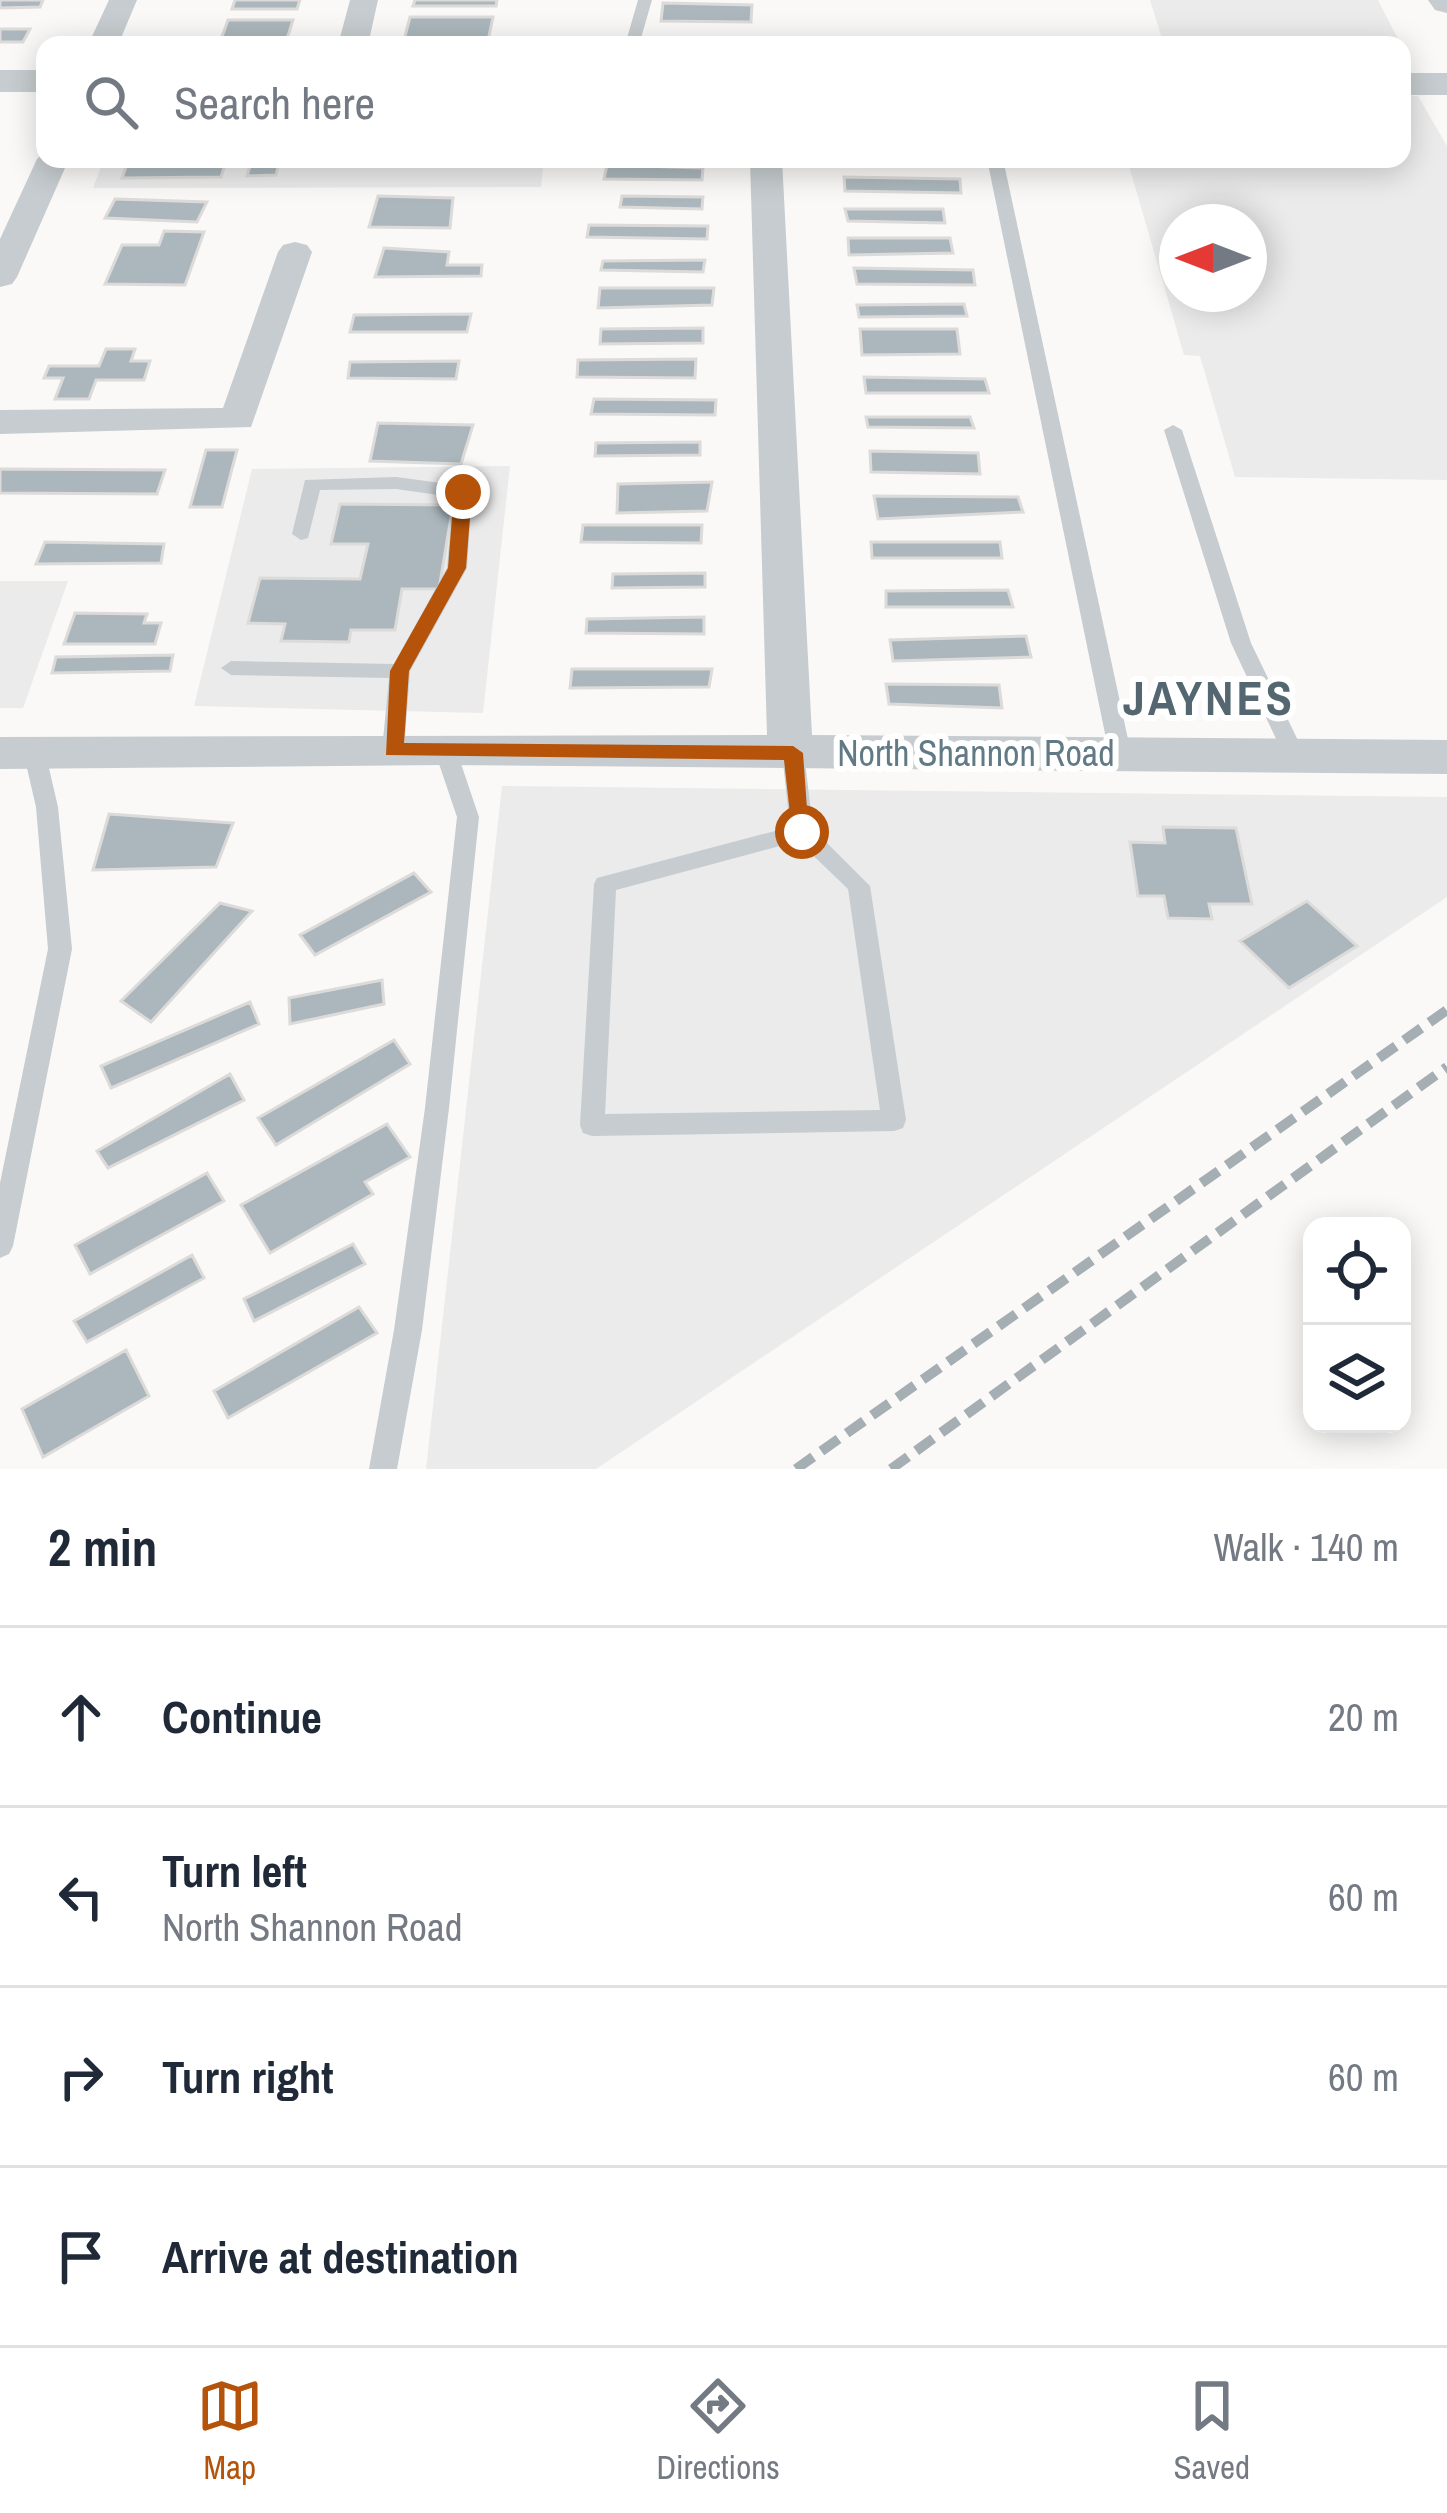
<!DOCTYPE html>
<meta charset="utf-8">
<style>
:root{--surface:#fff;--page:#f2f2f3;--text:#1f2937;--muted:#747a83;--line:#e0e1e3;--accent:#b45309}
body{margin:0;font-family:"Archivo Narrow",sans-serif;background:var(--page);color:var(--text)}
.controls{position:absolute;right:36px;bottom:36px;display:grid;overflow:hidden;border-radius:24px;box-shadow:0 6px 30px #0003}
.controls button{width:108px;height:108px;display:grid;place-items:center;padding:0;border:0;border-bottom:3px solid var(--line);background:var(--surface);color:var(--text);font:60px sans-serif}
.compass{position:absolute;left:1159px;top:204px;width:108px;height:108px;border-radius:50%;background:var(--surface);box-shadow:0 6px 30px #0003;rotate:270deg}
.stop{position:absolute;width:36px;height:36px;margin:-27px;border:9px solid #b45309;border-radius:50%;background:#fff}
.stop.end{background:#b45309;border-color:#fff;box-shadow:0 3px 12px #0008}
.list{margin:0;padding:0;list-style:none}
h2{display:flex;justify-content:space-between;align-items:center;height:156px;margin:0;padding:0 48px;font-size:51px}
h2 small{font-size:39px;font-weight:400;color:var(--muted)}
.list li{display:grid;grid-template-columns:78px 1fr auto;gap:36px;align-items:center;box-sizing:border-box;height:180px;padding:0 48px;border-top:3px solid var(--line)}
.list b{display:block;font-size:45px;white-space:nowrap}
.list p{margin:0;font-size:39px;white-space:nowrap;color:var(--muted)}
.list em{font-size:39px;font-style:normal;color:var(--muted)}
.icon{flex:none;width:66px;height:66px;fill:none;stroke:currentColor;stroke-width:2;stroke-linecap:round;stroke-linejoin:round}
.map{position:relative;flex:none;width:1447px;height:1469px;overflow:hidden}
.search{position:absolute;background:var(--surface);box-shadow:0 6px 30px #0003;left:36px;right:36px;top:36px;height:132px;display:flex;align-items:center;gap:30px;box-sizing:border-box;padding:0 42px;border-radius:24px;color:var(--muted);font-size:45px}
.sheet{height:876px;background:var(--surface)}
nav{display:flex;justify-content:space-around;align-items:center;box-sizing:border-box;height:168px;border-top:3px solid var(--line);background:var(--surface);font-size:33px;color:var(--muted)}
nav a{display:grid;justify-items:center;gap:6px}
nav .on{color:var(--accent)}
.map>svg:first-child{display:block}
.built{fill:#eaebea;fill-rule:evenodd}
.building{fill:#abb7bc;stroke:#dcdbd9;stroke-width:3}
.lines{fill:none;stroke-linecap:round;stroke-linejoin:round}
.service{fill:#c6cccf;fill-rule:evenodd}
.minor{fill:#c6cccf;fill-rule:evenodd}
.tertiary{fill:#c6cccf;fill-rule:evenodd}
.rail{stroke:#a4aeb3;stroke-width:10;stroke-dasharray:21 10;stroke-linecap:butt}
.route{fill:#b45309}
.labels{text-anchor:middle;stroke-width:12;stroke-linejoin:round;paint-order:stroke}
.street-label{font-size:36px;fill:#617a85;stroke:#fff}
.district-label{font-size:48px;font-weight:bold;letter-spacing:3px;fill:#546770;stroke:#fff}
</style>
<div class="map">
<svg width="1447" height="1469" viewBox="0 0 1447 1469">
<rect width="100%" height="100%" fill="#faf9f7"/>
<path class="built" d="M 1150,0 L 1378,0 L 1401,45 L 1164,45 Z
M 1402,96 L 1418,96 L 1447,146 L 1447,480 L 1235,477 L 1200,356 L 1184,355 L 1127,159 L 1402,159 ZM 1177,222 L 1249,222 L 1249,294 L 1177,294 Z
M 104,159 L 544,159 L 541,187 L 93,188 Z
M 510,466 L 483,713 L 194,706 L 252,469 Z
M 0,581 L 68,581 L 23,708 L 0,708 Z
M 502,786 L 1447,797 L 1447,897 L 596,1469 L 426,1469 Z"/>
<path class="building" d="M 0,0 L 43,0 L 40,7 L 0,8 Z
M 235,0 L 300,0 L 297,9 L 232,9 Z
M 415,0 L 497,0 L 496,6 L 413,6 Z
M 663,3 L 752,5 L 751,22 L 661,21 Z
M 410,17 L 493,17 L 487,45 L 403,44 Z
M 228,20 L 293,20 L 285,45 L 219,45 Z
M 0,29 L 30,29 L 23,42 L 0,42 Z
M 129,159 L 227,159 L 221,177 L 122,178 Z
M 252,159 L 280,159 L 276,175 L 247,176 Z
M 607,165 L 703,168 L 702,180 L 604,179 Z
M 844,177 L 960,179 L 961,193 L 845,191 Z
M 378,196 L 453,198 L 450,228 L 369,227 Z
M 622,196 L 703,197 L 702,209 L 620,207 Z
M 115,199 L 207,202 L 197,222 L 105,218 Z
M 845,209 L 943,209 L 945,223 L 848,221 Z
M 589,225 L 708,226 L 707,239 L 587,237 Z
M 164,231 L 204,232 L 185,285 L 105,284 L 122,245 L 159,245 Z
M 848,238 L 950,238 L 953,253 L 849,255 Z
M 384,248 L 449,252 L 447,265 L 482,265 L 481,276 L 375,277 Z
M 705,260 L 703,272 L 601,270 L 603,261 Z
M 854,268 L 973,270 L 975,285 L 857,284 Z
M 600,288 L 714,288 L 712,305 L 598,308 Z
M 964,304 L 967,316 L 859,317 L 857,305 Z
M 471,314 L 467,332 L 350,332 L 354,315 Z
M 703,328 L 703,343 L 600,344 L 601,329 Z
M 860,329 L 957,329 L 960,354 L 862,355 Z
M 106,349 L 135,349 L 131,361 L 150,361 L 144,380 L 96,380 L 89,399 L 55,399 L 63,378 L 44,378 L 49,366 L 99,366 Z
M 696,359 L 695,378 L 577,377 L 578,360 Z
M 459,361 L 456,379 L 348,378 L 350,362 Z
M 864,377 L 985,379 L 989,393 L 866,393 Z
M 594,399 L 716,400 L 715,415 L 591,414 Z
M 866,417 L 970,417 L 974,428 L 868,427 Z
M 378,423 L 473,425 L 461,464 L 370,461 Z
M 700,442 L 700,455 L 595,456 L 596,443 Z
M 206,450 L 237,450 L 222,507 L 190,507 Z
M 870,451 L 978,453 L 980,474 L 871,472 Z
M 0,469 L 165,470 L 157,494 L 0,493 Z
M 712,482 L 707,511 L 617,513 L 618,484 Z
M 874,496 L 1018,497 L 1023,512 L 878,519 Z
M 340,504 L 453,505 L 439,589 L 402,589 L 395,630 L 351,630 L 349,642 L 281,641 L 285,624 L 248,623 L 260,578 L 360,579 L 368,544 L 331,544 Z
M 583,525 L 702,525 L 701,543 L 581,542 Z
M 45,542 L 164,544 L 161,563 L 36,564 Z
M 871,542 L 1000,542 L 1002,558 L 872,558 Z
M 705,573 L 705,587 L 612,588 L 613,574 Z
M 1008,590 L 1013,607 L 886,607 L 886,591 Z
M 75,613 L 147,614 L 144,623 L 161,623 L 155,644 L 64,644 Z
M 704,617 L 704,634 L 586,633 L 587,619 Z
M 1026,636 L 1031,657 L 893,661 L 890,640 Z
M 173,655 L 170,671 L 52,673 L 56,657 Z
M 572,669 L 712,669 L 709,687 L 570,688 Z
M 886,684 L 999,685 L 1002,708 L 889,704 Z
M 109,814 L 233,823 L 216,867 L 93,870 Z
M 1163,827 L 1236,828 L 1252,904 L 1209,904 L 1212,919 L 1168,918 L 1164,896 L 1138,896 L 1130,842 L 1165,843 Z
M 414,873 L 431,892 L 315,955 L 300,935 Z
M 1307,901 L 1357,946 L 1289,988 L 1240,941 Z
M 220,903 L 252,911 L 151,1022 L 121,1001 Z
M 382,980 L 384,1004 L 290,1024 L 289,998 Z
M 250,1002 L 259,1024 L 111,1088 L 101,1066 Z
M 394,1040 L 410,1064 L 276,1145 L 258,1118 Z
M 230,1074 L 244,1100 L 108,1168 L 97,1151 Z
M 387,1124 L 410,1157 L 365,1182 L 373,1194 L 270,1253 L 241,1205 Z
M 207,1173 L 224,1201 L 90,1274 L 75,1245 Z
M 353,1244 L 365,1264 L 254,1321 L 244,1299 Z
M 192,1255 L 204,1278 L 87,1342 L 74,1321 Z
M 359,1307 L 377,1333 L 228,1418 L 214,1391 Z
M 126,1350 L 149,1396 L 43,1457 L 22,1409 Z"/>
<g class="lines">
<path class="service" d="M 638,0 L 652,0 L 639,45 L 625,45 Z
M 987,159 L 1003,159 L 1131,753 L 1120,761 L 1109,753 Z
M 1173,425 L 1182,430 L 1251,643 L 1306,757 L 1303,762 L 1287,762 L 1231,643 L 1164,430 Z
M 396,477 L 463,486 L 472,492 L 467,568 L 410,671 L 404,750 L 393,758 L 382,750 L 389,678 L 231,675 L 221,668 L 231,661 L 394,664 L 447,568 L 453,497 L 396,489 L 320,490 L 308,538 L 301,540 L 292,534 L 305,480 Z
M 445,741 L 456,749 L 479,817 L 449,1108 L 422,1330 L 397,1469 L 369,1469 L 394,1330 L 425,1108 L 457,817 L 434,749 Z
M 34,743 L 45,751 L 58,807 L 72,949 L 13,1246 L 9,1254 L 0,1258 L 0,1183 L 48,949 L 36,807 L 23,751 Z
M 793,745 L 804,753 L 813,829 L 870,886 L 906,1120 L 903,1128 L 894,1131 L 592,1136 L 583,1133 L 580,1125 L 594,884 L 597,878 L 790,827 L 782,753 ZM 798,841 L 848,889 L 880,1110 L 605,1114 L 616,890 Z"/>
<path class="minor" d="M 109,0 L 137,0 L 118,45 L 88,45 Z
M 350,0 L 378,0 L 368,45 L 338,45 Z
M 45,151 L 45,159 L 69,159 L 17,277 L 12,284 L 0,287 L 0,239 L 37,159 Z
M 750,159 L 782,159 L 812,735 L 1447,740 L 1447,774 L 445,765 L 0,769 L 0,737 L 767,735 Z
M 295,242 L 307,245 L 312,252 L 251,427 L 0,434 L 0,410 L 223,408 L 278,252 L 283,245 Z"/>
<path class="tertiary" d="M 1428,0 L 1447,0 L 1447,13 L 1435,10 Z
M 0,70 L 45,70 L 45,92 L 0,92 Z
M 1402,73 L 1447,73 L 1447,95 L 1402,95 Z"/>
<path class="rail" d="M 796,1469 L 1447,1010
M 891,1469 L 1447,1067"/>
</g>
<path class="route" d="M 463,487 L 472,492 L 466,568 L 409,671 L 404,743 L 793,746 L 803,753 L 809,837 L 795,837 L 792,832 L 784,760 L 386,755 L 390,671 L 448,568 L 454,492 Z"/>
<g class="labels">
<g class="street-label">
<text x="976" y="766">North Shannon Road</text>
</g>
<g class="district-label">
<text x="1209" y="715">JAYNES</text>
</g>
</g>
</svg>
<div class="controls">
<button><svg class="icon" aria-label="locate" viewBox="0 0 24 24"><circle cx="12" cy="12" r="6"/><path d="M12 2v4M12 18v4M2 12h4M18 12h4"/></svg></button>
<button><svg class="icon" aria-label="layers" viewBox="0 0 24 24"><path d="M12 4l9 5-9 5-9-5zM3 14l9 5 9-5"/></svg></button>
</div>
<svg class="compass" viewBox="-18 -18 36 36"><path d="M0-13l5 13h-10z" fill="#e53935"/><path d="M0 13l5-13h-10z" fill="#747a83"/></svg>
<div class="stop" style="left:802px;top:832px"></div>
<div class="stop end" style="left:463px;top:492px"></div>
<div class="search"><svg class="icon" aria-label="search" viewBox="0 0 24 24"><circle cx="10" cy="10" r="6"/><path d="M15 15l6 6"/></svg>Search here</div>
</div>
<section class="sheet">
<h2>2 min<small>Walk · 140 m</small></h2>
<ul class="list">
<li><svg class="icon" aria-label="ahead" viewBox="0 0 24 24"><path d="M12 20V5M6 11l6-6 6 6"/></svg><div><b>Continue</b></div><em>20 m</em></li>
<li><svg class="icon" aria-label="left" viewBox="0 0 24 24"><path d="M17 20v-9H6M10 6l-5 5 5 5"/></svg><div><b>Turn left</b><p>North Shannon Road</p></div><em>60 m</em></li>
<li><svg class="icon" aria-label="right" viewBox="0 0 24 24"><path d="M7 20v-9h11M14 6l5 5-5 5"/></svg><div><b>Turn right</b></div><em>60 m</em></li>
<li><svg class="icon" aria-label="arrive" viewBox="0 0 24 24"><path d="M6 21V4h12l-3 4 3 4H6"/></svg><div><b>Arrive at destination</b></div></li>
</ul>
</section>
<nav>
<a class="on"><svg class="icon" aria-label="map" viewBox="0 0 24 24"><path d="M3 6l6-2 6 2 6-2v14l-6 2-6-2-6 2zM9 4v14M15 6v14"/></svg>Map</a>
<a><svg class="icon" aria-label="directions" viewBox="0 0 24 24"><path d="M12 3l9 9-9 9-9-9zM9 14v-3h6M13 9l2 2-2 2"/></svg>Directions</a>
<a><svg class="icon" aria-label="saved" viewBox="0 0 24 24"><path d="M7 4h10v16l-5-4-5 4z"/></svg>Saved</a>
</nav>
